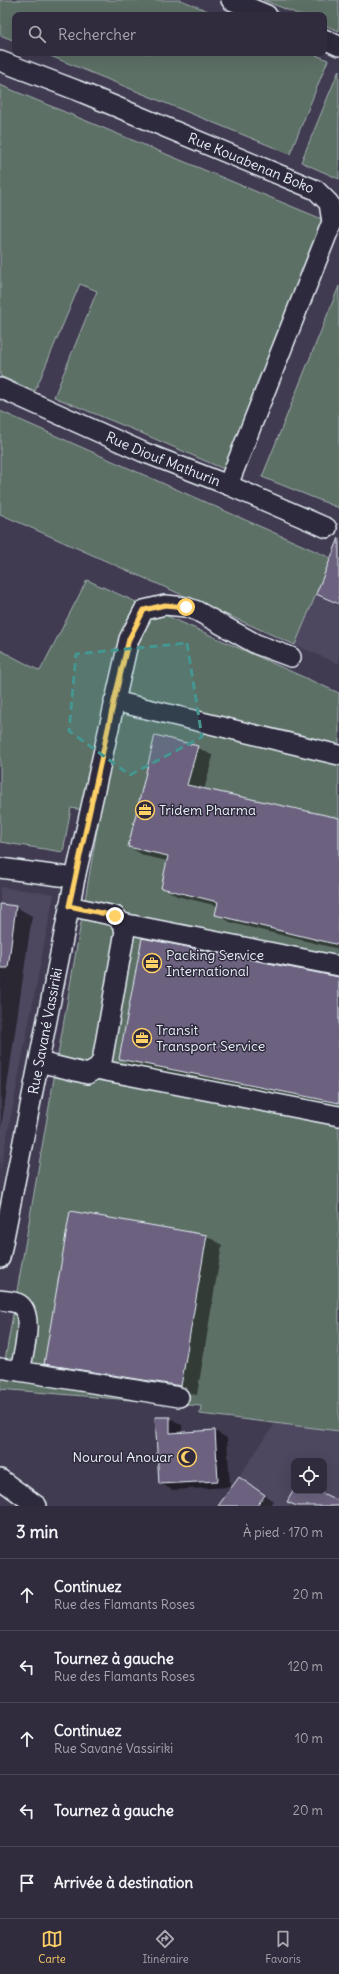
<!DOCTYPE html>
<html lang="fr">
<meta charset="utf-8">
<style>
:root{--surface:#312c3d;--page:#393444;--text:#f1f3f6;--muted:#a8a7b0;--line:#4c4857;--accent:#ffd166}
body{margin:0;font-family:Delius,sans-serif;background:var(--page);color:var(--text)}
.controls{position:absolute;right:12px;bottom:12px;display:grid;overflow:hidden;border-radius:8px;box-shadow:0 4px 16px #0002}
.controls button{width:36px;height:36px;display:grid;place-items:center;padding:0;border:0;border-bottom:1px solid var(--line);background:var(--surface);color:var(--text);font:20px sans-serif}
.stop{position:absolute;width:12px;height:12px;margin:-9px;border:3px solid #ffd166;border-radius:50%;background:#fff}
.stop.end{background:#ffd166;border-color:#fff;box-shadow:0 1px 4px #0008}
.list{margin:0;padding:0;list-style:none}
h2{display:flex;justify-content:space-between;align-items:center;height:52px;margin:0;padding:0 16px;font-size:17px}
h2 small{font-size:13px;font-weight:400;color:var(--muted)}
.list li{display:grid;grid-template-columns:26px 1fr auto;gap:12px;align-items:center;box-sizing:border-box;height:72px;padding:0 16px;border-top:1px solid var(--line)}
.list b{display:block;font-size:15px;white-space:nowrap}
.list p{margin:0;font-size:13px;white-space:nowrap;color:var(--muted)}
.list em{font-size:13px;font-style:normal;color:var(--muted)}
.icon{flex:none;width:22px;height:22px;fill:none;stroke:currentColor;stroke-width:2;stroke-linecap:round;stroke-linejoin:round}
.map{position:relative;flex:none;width:339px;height:1506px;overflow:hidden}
.search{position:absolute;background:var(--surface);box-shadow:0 4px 16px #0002;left:12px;right:12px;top:12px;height:44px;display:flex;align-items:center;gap:10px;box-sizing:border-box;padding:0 14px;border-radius:8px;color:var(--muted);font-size:15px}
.sheet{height:412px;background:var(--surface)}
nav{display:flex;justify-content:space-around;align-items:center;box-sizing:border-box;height:56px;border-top:1px solid var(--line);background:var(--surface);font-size:11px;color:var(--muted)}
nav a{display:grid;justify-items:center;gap:2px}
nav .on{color:var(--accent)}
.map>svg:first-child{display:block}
.built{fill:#4e475f;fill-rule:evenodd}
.green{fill:#5d6f66;stroke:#a2b0af}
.shadow{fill:#0007}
.building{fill:#6c627f;stroke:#e8f1f8}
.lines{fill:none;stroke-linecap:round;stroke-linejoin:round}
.minor-casing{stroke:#e8f1f8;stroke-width:22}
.minor{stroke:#2f2a3d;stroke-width:19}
.route{stroke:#ffd166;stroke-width:5}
.marked{fill:#459590;fill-opacity:0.2;stroke:#459590;stroke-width:3;stroke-dasharray:8 5;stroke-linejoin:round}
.labels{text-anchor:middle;stroke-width:3;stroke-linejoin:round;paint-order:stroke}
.street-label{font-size:14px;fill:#e8f1f8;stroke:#2f2a3d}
.poi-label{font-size:14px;fill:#e8f1f8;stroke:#2f2a3d;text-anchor:start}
</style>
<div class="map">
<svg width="339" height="1506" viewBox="0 0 339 1506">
<rect width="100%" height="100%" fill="#413b51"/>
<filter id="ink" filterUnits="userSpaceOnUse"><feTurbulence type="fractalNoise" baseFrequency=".025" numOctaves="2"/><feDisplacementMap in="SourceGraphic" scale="8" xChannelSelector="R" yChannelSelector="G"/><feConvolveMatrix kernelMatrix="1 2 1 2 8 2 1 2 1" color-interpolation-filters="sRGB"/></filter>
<g filter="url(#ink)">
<path class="built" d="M 339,537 L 339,664 L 295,645 Z
M 0,887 L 54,894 L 0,1172 Z
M 276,1422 L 339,1431 L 339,1506 L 219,1506 ZM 294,1461 L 324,1461 L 324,1491 L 294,1491 Z"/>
<path class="green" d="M 0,0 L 181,0 L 218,15 L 15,15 L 15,41 L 0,35 Z
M 263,0 L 339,0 L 339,31 L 324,25 L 324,15 L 300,15 Z
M 43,53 L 311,53 L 328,60 L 290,154 Z
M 339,70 L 339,179 L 301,162 Z
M 0,85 L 322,219 L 266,369 L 226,470 L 139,432 L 54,397 L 97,291 L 80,284 L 35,391 L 0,376 Z
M 339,286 L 339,508 L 262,477 Z
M 0,411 L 331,558 L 295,645 L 0,514 Z
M 87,580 L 339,693 L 339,1431 L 200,1414 L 201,1406 L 0,1389 L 100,813 L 71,808 L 63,852 L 0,842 L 0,650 L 40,671 Z"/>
<path class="shadow" d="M 339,540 L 339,605 L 317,594 Z
M 197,747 L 213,756 L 204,790 L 339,819 L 339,949 L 232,923 L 216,914 L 218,906 L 177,896 L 162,887 L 168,861 L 145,856 L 129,847 Z
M 0,905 L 16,907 L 32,916 L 1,1128 Z
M 339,977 L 339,1108 L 135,1068 L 120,1059 Z
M 207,1236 L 222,1245 L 197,1395 L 61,1372 L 45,1363 Z
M 170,1418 L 182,1425 L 182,1433 L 215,1431 L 227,1438 L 230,1487 L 172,1490 L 160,1483 Z
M 239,1478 L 273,1501 L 269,1506 L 224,1506 Z"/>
<path class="building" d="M 339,538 L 339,604 L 316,594 Z
M 155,735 L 198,746 L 187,785 L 339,818 L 339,945 L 215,915 L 218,902 L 161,888 L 168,856 L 128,847 Z
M 0,904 L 16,906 L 8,968 L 0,968 Z
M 142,938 L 339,977 L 339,1103 L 119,1059 Z
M 70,1211 L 207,1235 L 181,1386 L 44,1364 Z
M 155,1417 L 170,1417 L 170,1433 L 215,1430 L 218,1481 L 159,1484 Z
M 239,1477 L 265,1495 L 257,1506 L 218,1506 Z
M 293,1491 L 318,1491 L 339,1501 L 339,1506 L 297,1506 L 287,1502 Z"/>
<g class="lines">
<defs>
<g id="minor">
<path d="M 231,0 L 267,15"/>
<path d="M 324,39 L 339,46"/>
<path id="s1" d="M 0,61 L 76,90 L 316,190 L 329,203 L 332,222 L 228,485"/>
<path id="s2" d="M 0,388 L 143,452 L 228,485 L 327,528"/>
<path d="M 114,701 L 339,755"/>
<path d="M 0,868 L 75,878 L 0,1258"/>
<path d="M 75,878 L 129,639 L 144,610 L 165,605 L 186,607 L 197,611 L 256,644 L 291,657"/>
<path d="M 122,923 L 339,966"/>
<path d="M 39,1062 L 88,1074 L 96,1069 L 102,1061 L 125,931 L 122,923 L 115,916 L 69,906"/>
<path d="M 96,1069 L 339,1116"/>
<path d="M 0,1300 C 5,1301 14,1301 19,1304 C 35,1314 23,1355 20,1371"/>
<path d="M 0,1368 L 179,1397"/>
<path d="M 0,1479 L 37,1506"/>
</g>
</defs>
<use href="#minor" class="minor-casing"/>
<use href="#minor" class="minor"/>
</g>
</g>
<g class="lines" filter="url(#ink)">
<path class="route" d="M 115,916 L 69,906 L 114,701 L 129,639 L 144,610 L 165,605 L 186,607"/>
</g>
<path class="marked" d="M 187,643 L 202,737 L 130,775 L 69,731 L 76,654 Z"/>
<defs>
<symbol id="office-ring" viewBox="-11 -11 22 22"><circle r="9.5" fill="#2f2a3d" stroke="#ffd166" stroke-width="1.5"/><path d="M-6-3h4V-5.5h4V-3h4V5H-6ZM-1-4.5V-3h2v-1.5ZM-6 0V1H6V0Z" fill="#ffd166"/></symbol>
<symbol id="mosque-ring" viewBox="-11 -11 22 22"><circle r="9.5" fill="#2f2a3d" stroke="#ffd166" stroke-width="1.5"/><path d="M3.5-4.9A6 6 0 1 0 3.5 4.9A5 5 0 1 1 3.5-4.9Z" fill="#ffd166"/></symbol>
</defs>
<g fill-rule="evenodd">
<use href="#office-ring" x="134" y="799" width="22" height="22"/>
<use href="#office-ring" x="141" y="952" width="22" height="22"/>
<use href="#office-ring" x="131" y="1027" width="22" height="22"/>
<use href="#mosque-ring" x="176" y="1446" width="22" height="22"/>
</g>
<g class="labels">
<g class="street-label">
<text dy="5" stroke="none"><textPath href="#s1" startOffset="271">Rue Kouabenan Boko</textPath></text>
<text dy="5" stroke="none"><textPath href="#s2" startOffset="178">Rue Diouf Mathurin</textPath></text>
<text transform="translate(45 1031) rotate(-79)" y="5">Rue Savané Vassiriki</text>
</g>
<g class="poi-label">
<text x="159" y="815">Tridem Pharma</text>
<text x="166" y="960">Packing Service<tspan x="166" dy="16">International</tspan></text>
<text x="156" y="1035">Transit<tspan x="156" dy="16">Transport Service</tspan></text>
<text x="173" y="1462" text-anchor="end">Nouroul Anouar</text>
</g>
</g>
</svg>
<div class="controls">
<button><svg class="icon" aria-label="locate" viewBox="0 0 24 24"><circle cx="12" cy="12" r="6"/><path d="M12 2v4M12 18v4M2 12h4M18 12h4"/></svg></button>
</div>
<div class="stop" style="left:186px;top:607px"></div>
<div class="stop end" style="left:115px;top:916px"></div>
<div class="search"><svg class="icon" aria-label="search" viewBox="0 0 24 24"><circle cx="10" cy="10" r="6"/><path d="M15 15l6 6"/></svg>Rechercher</div>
</div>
<section class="sheet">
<h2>3 min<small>À pied · 170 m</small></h2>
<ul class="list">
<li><svg class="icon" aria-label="ahead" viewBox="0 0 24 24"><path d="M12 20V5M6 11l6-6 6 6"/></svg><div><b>Continuez</b><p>Rue des Flamants Roses</p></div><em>20 m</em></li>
<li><svg class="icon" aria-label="left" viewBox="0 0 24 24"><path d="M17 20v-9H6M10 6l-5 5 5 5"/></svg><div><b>Tournez à gauche</b><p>Rue des Flamants Roses</p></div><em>120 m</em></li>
<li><svg class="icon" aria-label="ahead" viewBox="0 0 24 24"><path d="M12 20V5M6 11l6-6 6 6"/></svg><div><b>Continuez</b><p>Rue Savané Vassiriki</p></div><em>10 m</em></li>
<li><svg class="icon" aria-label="left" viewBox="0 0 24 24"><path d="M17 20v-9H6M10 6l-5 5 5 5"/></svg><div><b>Tournez à gauche</b></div><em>20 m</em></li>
<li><svg class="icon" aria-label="arrive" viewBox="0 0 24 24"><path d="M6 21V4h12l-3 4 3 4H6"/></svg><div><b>Arrivée à destination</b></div></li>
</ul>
</section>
<nav>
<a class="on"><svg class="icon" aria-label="map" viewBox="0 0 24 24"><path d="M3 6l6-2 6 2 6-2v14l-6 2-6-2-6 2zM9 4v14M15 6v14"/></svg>Carte</a>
<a><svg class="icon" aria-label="directions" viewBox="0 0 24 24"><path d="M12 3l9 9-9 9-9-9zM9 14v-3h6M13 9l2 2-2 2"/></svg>Itinéraire</a>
<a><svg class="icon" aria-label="saved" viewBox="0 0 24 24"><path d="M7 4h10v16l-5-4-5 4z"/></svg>Favoris</a>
</nav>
